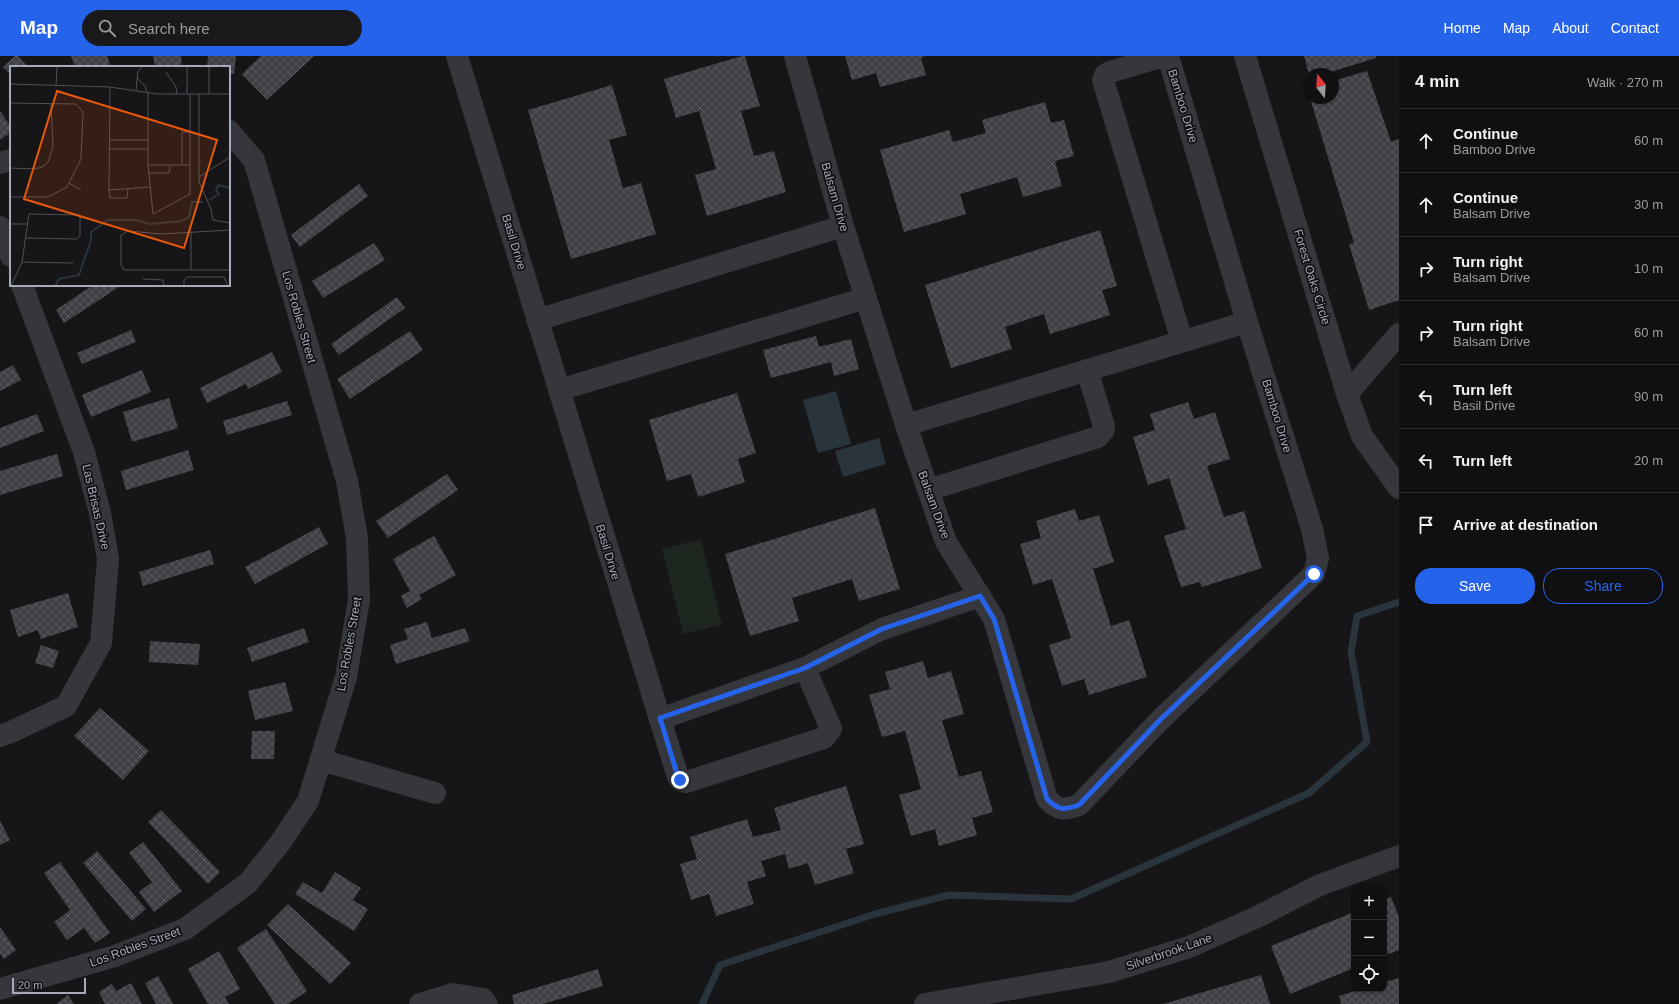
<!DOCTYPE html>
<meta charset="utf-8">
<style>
:root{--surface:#101012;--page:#19191b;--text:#f1f3f6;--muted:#9c9d9f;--line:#303032;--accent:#2563eb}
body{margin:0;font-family:Arial,sans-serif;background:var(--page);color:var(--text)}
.controls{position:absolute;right:12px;bottom:12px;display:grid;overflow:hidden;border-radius:8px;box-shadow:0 1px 3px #0004}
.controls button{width:36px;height:36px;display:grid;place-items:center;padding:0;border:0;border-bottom:1px solid var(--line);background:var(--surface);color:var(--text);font:20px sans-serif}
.compass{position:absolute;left:1303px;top:12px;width:36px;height:36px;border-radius:50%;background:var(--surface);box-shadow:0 1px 3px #0004;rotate:343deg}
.scale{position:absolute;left:12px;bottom:10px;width:74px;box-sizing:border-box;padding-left:4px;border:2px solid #a6abb9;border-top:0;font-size:11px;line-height:14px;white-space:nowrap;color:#a6abb9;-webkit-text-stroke:3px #111013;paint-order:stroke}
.stop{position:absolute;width:12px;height:12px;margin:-9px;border:3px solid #2563eb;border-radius:50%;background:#fff}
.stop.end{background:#2563eb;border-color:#fff;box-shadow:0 1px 4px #0008}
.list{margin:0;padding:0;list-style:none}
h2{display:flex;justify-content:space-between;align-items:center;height:52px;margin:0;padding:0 16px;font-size:17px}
h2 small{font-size:13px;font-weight:400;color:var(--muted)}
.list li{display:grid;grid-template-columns:26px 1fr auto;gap:12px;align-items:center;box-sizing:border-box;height:64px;padding:0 16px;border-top:1px solid var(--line)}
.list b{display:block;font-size:15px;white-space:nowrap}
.list p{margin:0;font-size:13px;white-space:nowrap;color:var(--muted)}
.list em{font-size:13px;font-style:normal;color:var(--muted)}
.actions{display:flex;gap:8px;padding:12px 16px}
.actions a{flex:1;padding:9px 0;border:1px solid var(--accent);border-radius:16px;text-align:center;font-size:14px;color:var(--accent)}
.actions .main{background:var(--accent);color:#fff}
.icon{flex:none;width:22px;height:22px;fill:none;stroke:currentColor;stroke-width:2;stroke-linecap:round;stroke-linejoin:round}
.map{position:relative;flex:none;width:1399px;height:948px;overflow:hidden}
header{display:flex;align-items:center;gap:24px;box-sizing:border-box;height:56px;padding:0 20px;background:var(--accent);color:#fff}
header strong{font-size:19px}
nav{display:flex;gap:22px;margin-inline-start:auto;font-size:14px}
.search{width:280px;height:36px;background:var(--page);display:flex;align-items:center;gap:10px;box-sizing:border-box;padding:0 14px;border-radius:22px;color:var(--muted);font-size:15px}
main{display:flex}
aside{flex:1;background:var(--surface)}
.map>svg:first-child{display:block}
.grass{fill:#1d261f}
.water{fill:#2a343d}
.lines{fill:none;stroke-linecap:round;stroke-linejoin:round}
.stream{stroke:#2a343d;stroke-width:7}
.building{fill:url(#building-cross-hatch)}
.minor{stroke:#36373d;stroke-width:22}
.route{stroke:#2563eb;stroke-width:5}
.labels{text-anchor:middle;stroke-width:3.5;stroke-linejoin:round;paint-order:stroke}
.street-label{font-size:12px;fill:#a6abb9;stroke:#111013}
.inset-river{fill:none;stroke:#2a343d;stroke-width:2}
.inset-road{fill:none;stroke:#505158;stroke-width:1}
.view{fill:#e8590c;fill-opacity:0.15;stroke:#e8590c;stroke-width:2}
.inset-edge{fill:none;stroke:#a6abb9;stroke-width:2}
</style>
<header>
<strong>Map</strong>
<div class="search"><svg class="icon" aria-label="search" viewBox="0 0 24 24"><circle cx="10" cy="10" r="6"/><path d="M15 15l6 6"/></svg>Search here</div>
<nav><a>Home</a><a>Map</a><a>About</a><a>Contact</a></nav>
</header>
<main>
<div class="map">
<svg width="1399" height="948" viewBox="0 0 1399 948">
<defs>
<pattern id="building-cross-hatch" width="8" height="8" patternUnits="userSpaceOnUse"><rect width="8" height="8" fill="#3f4045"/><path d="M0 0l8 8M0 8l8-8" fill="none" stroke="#58595e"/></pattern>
</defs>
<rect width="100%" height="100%" fill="#161518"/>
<path class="grass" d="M 701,483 L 722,569 L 683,578 L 662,493 Z"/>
<path class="water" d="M 836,335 L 851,388 L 818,397 L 803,344 Z
M 879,382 L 886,408 L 843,421 L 835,395 Z"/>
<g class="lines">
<path class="stream" d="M 702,948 L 720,909 L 875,858 L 949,839 L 1071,843 L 1309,737 L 1367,686 L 1351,596 L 1357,560 L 1399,546"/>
</g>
<path class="building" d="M 15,0 L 18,0 L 28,11 L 11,11 L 11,19 L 3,11 Z
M 71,0 L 107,0 L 111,11 L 75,11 Z
M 153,0 L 181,0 L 182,11 L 155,11 Z
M 208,0 L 236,0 L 234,18 L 229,17 L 229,11 L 207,11 Z
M 261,0 L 314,0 L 267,44 L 242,18 Z
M 742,0 L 745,0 L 760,50 L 741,55 L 754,100 L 774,95 L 786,136 L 707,160 L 695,119 L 716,113 L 699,55 L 676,62 L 664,23 Z
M 845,0 L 925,0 L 921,2 L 926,19 L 880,31 L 876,17 L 852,24 Z
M 1304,0 L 1376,0 L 1376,2 L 1324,18 L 1309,18 Z
M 1367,15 L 1391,86 L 1399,83 L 1399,244 L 1369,254 L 1349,188 L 1354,187 L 1310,42 L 1333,42 L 1333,25 Z
M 612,29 L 627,79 L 609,84 L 623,132 L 641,127 L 656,178 L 571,203 L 528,54 Z
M 1045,46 L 1051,67 L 1064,64 L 1074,100 L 1055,105 L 1062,130 L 1023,141 L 1017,121 L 960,138 L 966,158 L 904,176 L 880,94 L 949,74 L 953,86 L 986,77 L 982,64 Z
M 0,55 L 11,71 L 11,76 L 0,84 Z
M 359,128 L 368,140 L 300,191 L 291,179 Z
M 1100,174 L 1117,230 L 1102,234 L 1110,259 L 1050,278 L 1044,258 L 1005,271 L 1012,293 L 951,312 L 925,229 Z
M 374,187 L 385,204 L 323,242 L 312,225 Z
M 93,229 L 122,229 L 64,267 L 56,254 Z
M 397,241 L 405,252 L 339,299 L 331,288 Z
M 131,274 L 136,286 L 82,308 L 77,297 Z
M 410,275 L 423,294 L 350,343 L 337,323 Z
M 816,280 L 819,291 L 851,283 L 859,313 L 834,320 L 831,306 L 771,322 L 763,294 Z
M 272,296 L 282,316 L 248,333 L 246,328 L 207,347 L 200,332 Z
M 13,309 L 21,324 L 0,335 L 0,316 Z
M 142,314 L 151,336 L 91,361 L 82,339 Z
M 737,337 L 756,397 L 738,403 L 745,426 L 698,441 L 691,418 L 667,425 L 649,364 Z
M 169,342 L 178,372 L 132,386 L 123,356 Z
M 287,345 L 292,359 L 227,379 L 223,365 Z
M 1188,346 L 1194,363 L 1215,356 L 1230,403 L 1207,410 L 1224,461 L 1244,455 L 1262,512 L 1202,531 L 1200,526 L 1181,531 L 1164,480 L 1186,473 L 1169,422 L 1148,429 L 1133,381 L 1155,374 L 1150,358 Z
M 37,358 L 44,375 L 0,392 L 0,372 Z
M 188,394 L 194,414 L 126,434 L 121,415 Z
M 57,398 L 63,420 L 0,439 L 0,415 Z
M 447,418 L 458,434 L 388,482 L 376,465 Z
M 875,452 L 900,533 L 859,545 L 852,523 L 792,542 L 799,565 L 750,580 L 725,498 Z
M 1075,453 L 1079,465 L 1099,459 L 1114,506 L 1093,513 L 1111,570 L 1129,564 L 1147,621 L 1089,639 L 1084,623 L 1062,630 L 1049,589 L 1071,582 L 1052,523 L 1033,529 L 1020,488 L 1041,482 L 1036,465 Z
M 319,471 L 328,488 L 255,528 L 245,511 Z
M 434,480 L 456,519 L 419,539 L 422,543 L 407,552 L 401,540 L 410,535 L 393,503 Z
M 210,494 L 214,508 L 143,530 L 139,516 Z
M 68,537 L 78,571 L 41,583 L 38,574 L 18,581 L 10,554 Z
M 427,566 L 432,582 L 465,572 L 470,585 L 396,608 L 390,589 L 408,583 L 404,573 Z
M 304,572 L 309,586 L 252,606 L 247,592 Z
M 150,585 L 200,588 L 198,609 L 149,606 Z
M 41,589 L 59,595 L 53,612 L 35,607 Z
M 923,605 L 928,622 L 951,615 L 964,658 L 942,664 L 959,721 L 981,715 L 993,756 L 972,762 L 977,779 L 939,790 L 935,773 L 911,780 L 899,739 L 921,733 L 905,675 L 882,681 L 869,639 L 890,633 L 885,616 Z
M 285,626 L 293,655 L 255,664 L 248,635 Z
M 100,652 L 149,695 L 123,724 L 74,680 Z
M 252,675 L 275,675 L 274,703 L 251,703 Z
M 846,730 L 864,788 L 846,793 L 854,817 L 815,829 L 808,807 L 789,813 L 785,798 L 761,805 L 766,820 L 747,826 L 754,848 L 716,860 L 709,838 L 691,844 L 680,808 L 697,803 L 690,781 L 747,763 L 753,781 L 781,774 L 774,752 Z
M 161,754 L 220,816 L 208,828 L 148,766 Z
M 0,765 L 10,784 L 0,789 Z
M 143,786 L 182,835 L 154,856 L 139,836 L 152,826 L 129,797 Z
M 97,795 L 146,853 L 132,865 L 83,807 Z
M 60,806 L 110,877 L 95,887 L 84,872 L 67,884 L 54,866 L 70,854 L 44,817 Z
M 335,816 L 361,832 L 353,844 L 368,853 L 354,875 L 295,838 L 303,826 L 322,837 Z
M 1391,841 L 1399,861 L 1399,894 L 1384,900 L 1384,844 Z
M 288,848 L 351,907 L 330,928 L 267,869 Z
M 1354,856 L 1354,912 L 1290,938 L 1271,890 Z
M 0,871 L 16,894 L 4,903 L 0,898 Z
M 266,873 L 307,935 L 288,948 L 275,948 L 237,892 Z
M 219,895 L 240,933 L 225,941 L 229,948 L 208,948 L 188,913 Z
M 598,913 L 603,930 L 543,948 L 514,948 L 512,939 Z
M 1261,919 L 1270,948 L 1163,948 Z
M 158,920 L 173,948 L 156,948 L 145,927 Z
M 1399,922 L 1399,948 L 1341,948 L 1339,940 L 1362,933 L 1384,933 L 1384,926 Z
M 131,927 L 142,948 L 105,948 L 99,936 L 112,928 L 116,935 Z
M 68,939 L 74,948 L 56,948 Z"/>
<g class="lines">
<path class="minor" d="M 457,0 L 660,663 L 805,612 L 882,573 L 980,540
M 795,0 L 843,170 L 906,369 L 946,486 L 994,563 L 1047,743 C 1059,755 1064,754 1079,749 L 1160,664 L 1314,518 L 1318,502 L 1312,473 L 1247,266 L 1168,0
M 1164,0 L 1110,16 L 1105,19 L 1103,24 L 1182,285
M 1245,0 L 1347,338 L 1362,380 L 1399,432
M 0,107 L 11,104
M 0,171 L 11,200
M 537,264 L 843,170
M 559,334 L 866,242
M 1347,338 L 1399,278
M 906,369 L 1247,266
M 928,434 L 1098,381 L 1103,375 L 1104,370 L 1087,314
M 660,663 L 678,721 L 680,724 L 686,726 L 824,682 L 831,673 L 805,612
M 0,680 L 11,676 L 66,650 L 101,587 L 108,503 L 100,457 L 84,396 L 22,229
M 321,704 L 435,737
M 0,933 L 115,900 L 185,873 L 248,827 L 280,787 L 308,745 L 346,621 L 359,544 L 357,482 L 347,425 L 254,104 L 229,75
M 420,948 L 453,938 L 483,943 L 487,948
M 925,948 L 1109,916 L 1189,891 L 1257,861 L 1320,829 L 1399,800"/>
</g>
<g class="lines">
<path class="route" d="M 680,724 L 678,721 L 660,662 L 805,612 L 882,573 L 980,540 L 994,563 L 1047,743 C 1059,755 1064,754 1079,749 L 1160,664 L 1314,518"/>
</g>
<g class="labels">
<g class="street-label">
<text transform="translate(1183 50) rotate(73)" y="4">Bamboo Drive</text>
<text transform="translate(835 141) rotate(74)" y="4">Balsam Drive</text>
<text transform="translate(514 186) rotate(73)" y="4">Basil Drive</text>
<text transform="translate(1312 221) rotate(73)" y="4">Forest Oaks Circle</text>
<text transform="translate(299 261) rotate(74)" y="4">Los Robles Street</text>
<text transform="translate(1277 360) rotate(73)" y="4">Bamboo Drive</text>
<text transform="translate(934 449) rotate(70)" y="4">Balsam Drive</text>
<text transform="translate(96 451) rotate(77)" y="4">Las Brisas Drive</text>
<text transform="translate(608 496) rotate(73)" y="4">Basil Drive</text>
<text transform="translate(349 588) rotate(-80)" y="4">Los Robles Street</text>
<text transform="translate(135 891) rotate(-20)" y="4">Los Robles Street</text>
<text transform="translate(1169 896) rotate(-19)" y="4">Silverbrook Lane</text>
</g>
</g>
<g transform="translate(10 10)">
<rect width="220" height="220" fill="#161518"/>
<path class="inset-river" d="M 199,134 L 209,128 L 206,124 L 208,119 L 220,122M 45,220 L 49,213 L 69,209 L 81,174 L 81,166 L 98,154 L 126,154 L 140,158 L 171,155 L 179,151 L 182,136 L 193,136"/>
<path class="inset-road" d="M 156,6 L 166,21 L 167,28M 127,12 L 136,21 L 136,26M 0,18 L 100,21 L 147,28 L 220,28M 46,19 L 47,0M 100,21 L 99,124 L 140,121M 126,24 L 128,5 L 133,0M 138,26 L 138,99 L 143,148 L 180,128 L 180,28M 177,28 L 177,0M 189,28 L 189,116 L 201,143 L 203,154 L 220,157M 199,28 L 199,0M 0,37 L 66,38 L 73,46 L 71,93 L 57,121 L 38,131 L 0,131M 99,74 L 137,74M 99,83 L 138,83M 138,99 L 180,99M 172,99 L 172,66 L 180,66M 0,102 L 25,103 L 32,101 L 38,96 L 43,81 L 41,37M 138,107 L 159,107 L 160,99M 189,111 L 220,91M 59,117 L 71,124M 99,124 L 100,132 L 117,132 L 118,123M 0,158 L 17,158M 220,164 L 152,168 L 118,165 L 111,169 L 111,199 L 114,204 L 220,204M 12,196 L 63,197M 181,204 L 181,165M 133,213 L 153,214 L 154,220M 1,220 L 12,196 L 19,148 L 70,149 L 70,170 L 67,173 L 16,172M 174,220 L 174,214 L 177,211 L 214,211 L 218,220"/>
<path class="view" d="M 47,25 L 207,74 L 174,182 L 14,133 Z"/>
<rect width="220" height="220" class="inset-edge"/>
</g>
</svg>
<div class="controls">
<button>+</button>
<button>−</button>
<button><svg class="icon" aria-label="locate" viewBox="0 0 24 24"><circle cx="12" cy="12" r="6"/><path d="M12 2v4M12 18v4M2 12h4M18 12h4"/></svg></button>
</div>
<svg class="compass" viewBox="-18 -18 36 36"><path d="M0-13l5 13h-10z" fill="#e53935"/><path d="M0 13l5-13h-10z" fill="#9c9d9f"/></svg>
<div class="scale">20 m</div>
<div class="stop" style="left:1314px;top:518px"></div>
<div class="stop end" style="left:680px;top:724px"></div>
</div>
<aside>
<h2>4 min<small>Walk · 270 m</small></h2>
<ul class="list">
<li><svg class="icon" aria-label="ahead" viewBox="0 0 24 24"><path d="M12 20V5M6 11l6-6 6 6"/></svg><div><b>Continue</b><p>Bamboo Drive</p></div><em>60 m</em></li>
<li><svg class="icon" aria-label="ahead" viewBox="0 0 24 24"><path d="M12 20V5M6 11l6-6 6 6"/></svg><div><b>Continue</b><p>Balsam Drive</p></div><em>30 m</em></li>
<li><svg class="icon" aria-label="right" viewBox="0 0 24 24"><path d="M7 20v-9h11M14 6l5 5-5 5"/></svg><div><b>Turn right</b><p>Balsam Drive</p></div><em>10 m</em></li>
<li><svg class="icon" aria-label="right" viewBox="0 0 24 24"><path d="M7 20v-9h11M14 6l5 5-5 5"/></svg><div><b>Turn right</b><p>Balsam Drive</p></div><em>60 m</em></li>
<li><svg class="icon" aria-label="left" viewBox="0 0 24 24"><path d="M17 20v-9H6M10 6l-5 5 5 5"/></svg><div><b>Turn left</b><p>Basil Drive</p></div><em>90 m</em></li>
<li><svg class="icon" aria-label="left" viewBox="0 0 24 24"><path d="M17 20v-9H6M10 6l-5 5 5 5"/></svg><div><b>Turn left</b></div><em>20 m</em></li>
<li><svg class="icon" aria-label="arrive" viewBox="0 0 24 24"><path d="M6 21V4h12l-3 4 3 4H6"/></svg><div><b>Arrive at destination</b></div></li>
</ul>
<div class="actions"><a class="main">Save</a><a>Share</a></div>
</aside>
</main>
